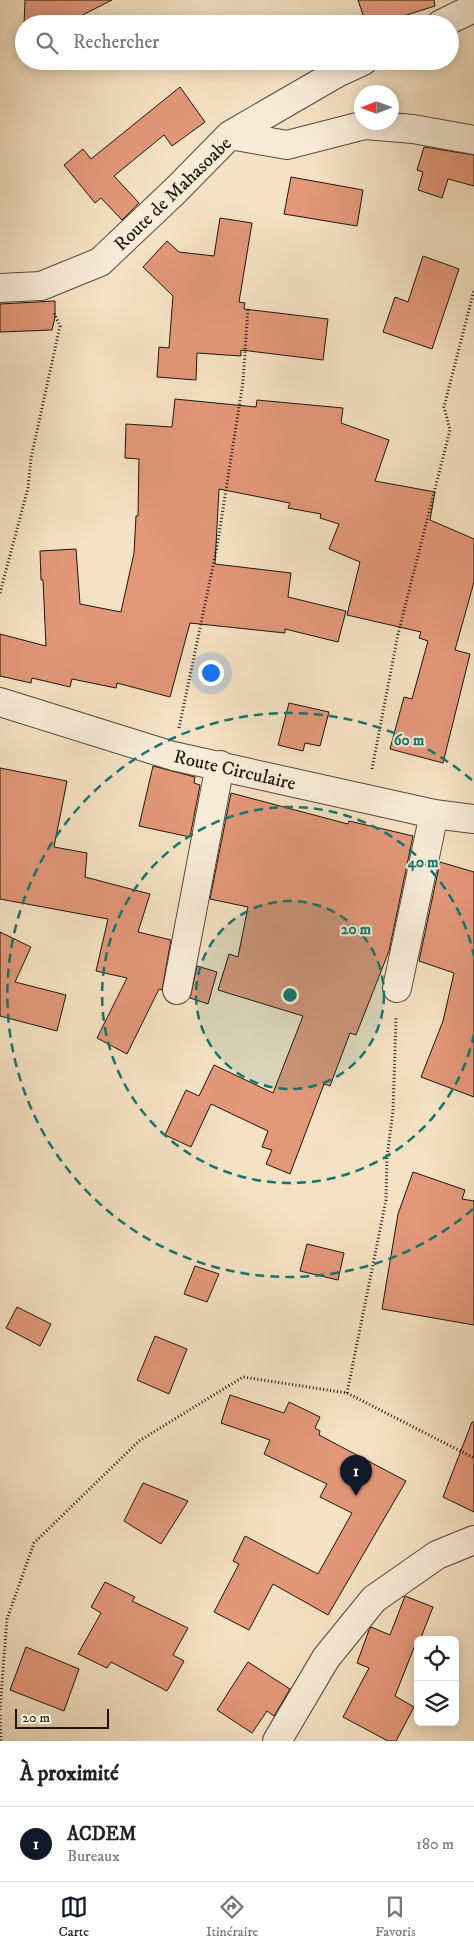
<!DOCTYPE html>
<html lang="fr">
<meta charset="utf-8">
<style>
:root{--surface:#fff;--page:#f2f2f2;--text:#202124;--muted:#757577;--line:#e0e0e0;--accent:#111827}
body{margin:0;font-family:"IM FELL DW Pica",serif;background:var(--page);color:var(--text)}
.controls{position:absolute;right:15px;bottom:15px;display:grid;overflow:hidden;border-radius:8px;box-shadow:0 2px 12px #0003}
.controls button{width:45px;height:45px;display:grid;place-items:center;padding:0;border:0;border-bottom:1px solid var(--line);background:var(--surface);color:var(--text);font:25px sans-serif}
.compass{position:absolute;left:354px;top:85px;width:45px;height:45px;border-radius:50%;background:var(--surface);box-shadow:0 2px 12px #0003;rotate:269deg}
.scale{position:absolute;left:15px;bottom:12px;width:94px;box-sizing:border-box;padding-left:5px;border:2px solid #1e1509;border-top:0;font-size:14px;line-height:18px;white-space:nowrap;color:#1e1509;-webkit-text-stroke:4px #f8ecd9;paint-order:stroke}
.you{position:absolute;left:210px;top:672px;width:18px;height:18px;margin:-12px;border:4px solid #fff;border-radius:50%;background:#1a73e8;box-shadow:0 0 0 8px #1a73e833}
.badge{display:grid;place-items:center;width:32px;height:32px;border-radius:50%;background:var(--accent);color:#fff;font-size:16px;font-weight:700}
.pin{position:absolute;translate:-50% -41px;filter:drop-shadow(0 1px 2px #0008)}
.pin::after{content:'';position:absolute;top:26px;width:18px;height:15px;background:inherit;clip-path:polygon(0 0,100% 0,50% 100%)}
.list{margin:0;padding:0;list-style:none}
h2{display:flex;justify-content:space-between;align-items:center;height:65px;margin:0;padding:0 20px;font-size:21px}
h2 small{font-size:16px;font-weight:400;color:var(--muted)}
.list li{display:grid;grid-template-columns:32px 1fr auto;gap:15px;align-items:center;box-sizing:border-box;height:75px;padding:0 20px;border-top:1px solid var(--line)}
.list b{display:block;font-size:19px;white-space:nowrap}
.list p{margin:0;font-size:16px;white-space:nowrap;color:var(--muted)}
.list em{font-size:16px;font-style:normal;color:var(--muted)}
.icon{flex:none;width:28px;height:28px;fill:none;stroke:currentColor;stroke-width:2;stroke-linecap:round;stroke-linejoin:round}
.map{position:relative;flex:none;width:474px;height:1741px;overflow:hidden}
.search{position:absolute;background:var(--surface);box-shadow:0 2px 12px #0003;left:15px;right:15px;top:15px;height:55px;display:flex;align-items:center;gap:12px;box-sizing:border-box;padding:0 18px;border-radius:28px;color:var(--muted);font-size:19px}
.sheet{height:140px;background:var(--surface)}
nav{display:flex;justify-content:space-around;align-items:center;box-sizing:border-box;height:70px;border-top:1px solid var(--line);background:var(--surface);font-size:14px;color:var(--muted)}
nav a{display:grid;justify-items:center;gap:2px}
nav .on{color:var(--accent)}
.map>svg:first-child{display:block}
.building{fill:#e3987a;stroke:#1e1509}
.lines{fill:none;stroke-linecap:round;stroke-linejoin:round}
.minor-casing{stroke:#544838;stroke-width:30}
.path{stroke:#1e1509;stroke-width:3;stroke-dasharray:1 2.5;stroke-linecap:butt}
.minor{stroke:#f8ecd9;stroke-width:28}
.ring{fill:none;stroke:#0f766e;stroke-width:2.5;stroke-dasharray:9 6}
.labels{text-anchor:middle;stroke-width:4;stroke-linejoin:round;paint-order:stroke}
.street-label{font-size:19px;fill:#1e1509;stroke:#f8ecd9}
.centre{fill:#0f766e;stroke:#f8ecd9;stroke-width:2.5}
.ring-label{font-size:15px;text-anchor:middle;font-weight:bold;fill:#0f766e;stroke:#f8ecd9;stroke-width:4;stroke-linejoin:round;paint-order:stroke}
</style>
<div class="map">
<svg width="474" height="1741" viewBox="0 0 474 1741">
<rect width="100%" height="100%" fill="#f5e2c4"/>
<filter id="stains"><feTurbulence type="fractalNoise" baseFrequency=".004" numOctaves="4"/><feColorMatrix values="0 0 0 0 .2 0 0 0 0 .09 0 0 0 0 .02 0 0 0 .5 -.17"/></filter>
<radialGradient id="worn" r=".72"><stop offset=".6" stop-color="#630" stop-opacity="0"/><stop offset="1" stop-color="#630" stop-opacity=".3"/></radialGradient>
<path class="building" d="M 25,0 L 112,0 L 65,24 L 24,24 Z
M 358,0 L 434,0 L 435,6 L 378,24 L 366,24 Z
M 180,87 L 205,122 L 172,146 L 164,135 L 114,176 L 139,203 L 122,220 L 101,198 L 95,203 L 64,165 L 83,149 L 91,159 Z
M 424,147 L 474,155 L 474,186 L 448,179 L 442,198 L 418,190 L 423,172 L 417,170 Z
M 291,177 L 363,190 L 357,226 L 284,214 Z
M 220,218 L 252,223 L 239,302 L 245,303 L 244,309 L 328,319 L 323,360 L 241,350 L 241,356 L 197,353 L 196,380 L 157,377 L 159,347 L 169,348 L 173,296 L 143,267 L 167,241 L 179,252 L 214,256 Z
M 423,256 L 459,269 L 432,349 L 383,332 L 395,297 L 408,302 Z
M 55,301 L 55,317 L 52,330 L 0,332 L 0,304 Z
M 175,399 L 256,407 L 257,400 L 343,408 L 341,423 L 389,440 L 375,481 L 435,492 L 430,520 L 474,539 L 474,582 L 455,650 L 470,654 L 443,763 L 390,749 L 404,697 L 412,699 L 428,641 L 419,638 L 421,632 L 347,615 L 360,562 L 329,549 L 339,524 L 320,518 L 321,514 L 288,508 L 290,503 L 219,489 L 215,564 L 291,573 L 288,597 L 346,611 L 338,642 L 285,629 L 285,633 L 190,623 L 170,697 L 117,683 L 116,688 L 72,679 L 70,687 L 32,678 L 31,683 L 0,676 L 0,634 L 46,646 L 43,580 L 41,580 L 40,551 L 76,549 L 80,604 L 121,612 L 134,553 L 136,516 L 138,516 L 139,459 L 125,458 L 126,424 L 172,427 Z
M 289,703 L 329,712 L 320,746 L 305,743 L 303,751 L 278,745 Z
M 153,766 L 195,777 L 194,783 L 200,785 L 190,837 L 139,826 Z
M 0,768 L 67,781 L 54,847 L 87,853 L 85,877 L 150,894 L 138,932 L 171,940 L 162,990 L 159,989 L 127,1054 L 97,1038 L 127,978 L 96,971 L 108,919 L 0,899 Z
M 231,793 L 348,824 L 349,821 L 413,836 L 389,951 L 356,1035 L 350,1033 L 330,1086 L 324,1084 L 290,1174 L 266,1164 L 272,1150 L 262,1147 L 268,1131 L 211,1104 L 191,1147 L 165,1135 L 186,1090 L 199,1096 L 214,1065 L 273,1093 L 303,1016 L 218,990 L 229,954 L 238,957 L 248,907 L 210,899 Z
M 440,862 L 474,872 L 474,1097 L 421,1077 L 443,1021 L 454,973 L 419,961 Z
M 0,932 L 31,947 L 15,982 L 66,995 L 57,1031 L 0,1016 Z
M 197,966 L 217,972 L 208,1004 L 190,998 Z
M 413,1172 L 465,1190 L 462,1199 L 474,1201 L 474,1325 L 382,1309 L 398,1214 Z
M 307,1244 L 344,1253 L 338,1280 L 300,1271 Z
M 195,1266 L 219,1274 L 207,1302 L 184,1294 Z
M 17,1307 L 51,1324 L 40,1346 L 6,1328 Z
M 155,1336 L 187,1349 L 169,1394 L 137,1380 Z
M 230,1395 L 284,1413 L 289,1402 L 320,1417 L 315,1428 L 320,1431 L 319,1435 L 406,1481 L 328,1615 L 273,1584 L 249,1630 L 214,1612 L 239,1564 L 233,1561 L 245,1536 L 318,1574 L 352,1513 L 320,1497 L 327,1484 L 264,1454 L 270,1440 L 221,1423 Z
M 472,1422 L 474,1422 L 474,1512 L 443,1497 Z
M 143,1483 L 188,1501 L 161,1544 L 124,1521 Z
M 105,1582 L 135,1597 L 132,1601 L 188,1628 L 173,1655 L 184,1661 L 167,1691 L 111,1662 L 107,1668 L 78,1654 L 101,1613 L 91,1607 Z
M 405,1596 L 433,1607 L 420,1640 L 417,1640 L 395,1696 L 414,1707 L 396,1741 L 388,1741 L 343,1717 L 369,1668 L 357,1663 L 369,1630 L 371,1627 L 390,1635 Z
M 26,1647 L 79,1669 L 64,1711 L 10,1690 Z
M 248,1662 L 290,1689 L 274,1716 L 267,1711 L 252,1733 L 217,1710 Z"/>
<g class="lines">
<defs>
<path id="minor" d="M 441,24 L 474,8
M 230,135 L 287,145 L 365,125 L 413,129 L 474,140
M 0,288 L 41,286 L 100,262 L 176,190 L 230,135 L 339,72 L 363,61
M 0,702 L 173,756 L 434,814 L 474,819
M 397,988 L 434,814
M 177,990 L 220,765
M 277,1741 L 326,1658 L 374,1599 L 437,1555 L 474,1540"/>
</defs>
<use href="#minor" class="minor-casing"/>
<path class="path" d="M 0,593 L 28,488 L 31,458 L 60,326 L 54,313
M 179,728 L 217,547 L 243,382 L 248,307
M 372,769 L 398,634 L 450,430 L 444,407 L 474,290
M 347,1393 L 386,1200 L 387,1157 L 393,1111 L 396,1018
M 0,1710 L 7,1619 L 34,1543 L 139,1441 L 243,1377 L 347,1393 L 474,1458
M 0,1715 L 1,1741"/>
<use href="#minor" class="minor"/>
</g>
<circle cx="290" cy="995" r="94" fill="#0f766e" fill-opacity=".12"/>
<g class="ring">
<circle cx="290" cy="995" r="94"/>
<path d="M474 1034A188 188 0 1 1 474 956"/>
<path d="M473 1209A282 282 0 1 1 473 781"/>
</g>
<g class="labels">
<g class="street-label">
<text transform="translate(172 193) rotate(-44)" y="7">Route de Mahasoabe</text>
<text transform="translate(235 769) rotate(13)" y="7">Route Circulaire</text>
</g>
</g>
<circle cx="290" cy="995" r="8" class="centre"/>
<g class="ring-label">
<text x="409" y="745">60 m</text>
<text x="423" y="867">40 m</text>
<text x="356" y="934">20 m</text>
</g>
<rect width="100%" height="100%" filter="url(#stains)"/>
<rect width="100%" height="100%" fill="url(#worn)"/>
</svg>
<div class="controls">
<button><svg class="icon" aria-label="locate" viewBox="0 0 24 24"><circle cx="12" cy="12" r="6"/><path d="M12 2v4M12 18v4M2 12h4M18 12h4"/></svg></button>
<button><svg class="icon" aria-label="layers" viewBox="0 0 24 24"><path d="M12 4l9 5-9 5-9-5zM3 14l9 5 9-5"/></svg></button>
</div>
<svg class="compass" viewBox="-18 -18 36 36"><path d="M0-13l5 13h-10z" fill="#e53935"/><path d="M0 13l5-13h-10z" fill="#757577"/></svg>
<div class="scale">20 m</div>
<div class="you"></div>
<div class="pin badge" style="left:356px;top:1496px">1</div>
<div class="search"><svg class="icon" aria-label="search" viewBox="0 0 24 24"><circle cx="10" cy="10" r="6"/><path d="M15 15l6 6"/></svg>Rechercher</div>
</div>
<section class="sheet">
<h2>À proximité<small></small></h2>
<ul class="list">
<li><span class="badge">1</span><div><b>ACDEM</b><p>Bureaux</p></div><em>180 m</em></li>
</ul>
</section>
<nav>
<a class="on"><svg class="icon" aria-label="map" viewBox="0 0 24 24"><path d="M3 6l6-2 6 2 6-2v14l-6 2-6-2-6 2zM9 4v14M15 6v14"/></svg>Carte</a>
<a><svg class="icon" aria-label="directions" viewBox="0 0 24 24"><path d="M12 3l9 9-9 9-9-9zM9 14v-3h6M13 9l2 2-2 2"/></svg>Itinéraire</a>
<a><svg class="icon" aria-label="saved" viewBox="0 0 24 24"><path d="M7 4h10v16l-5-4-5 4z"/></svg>Favoris</a>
</nav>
